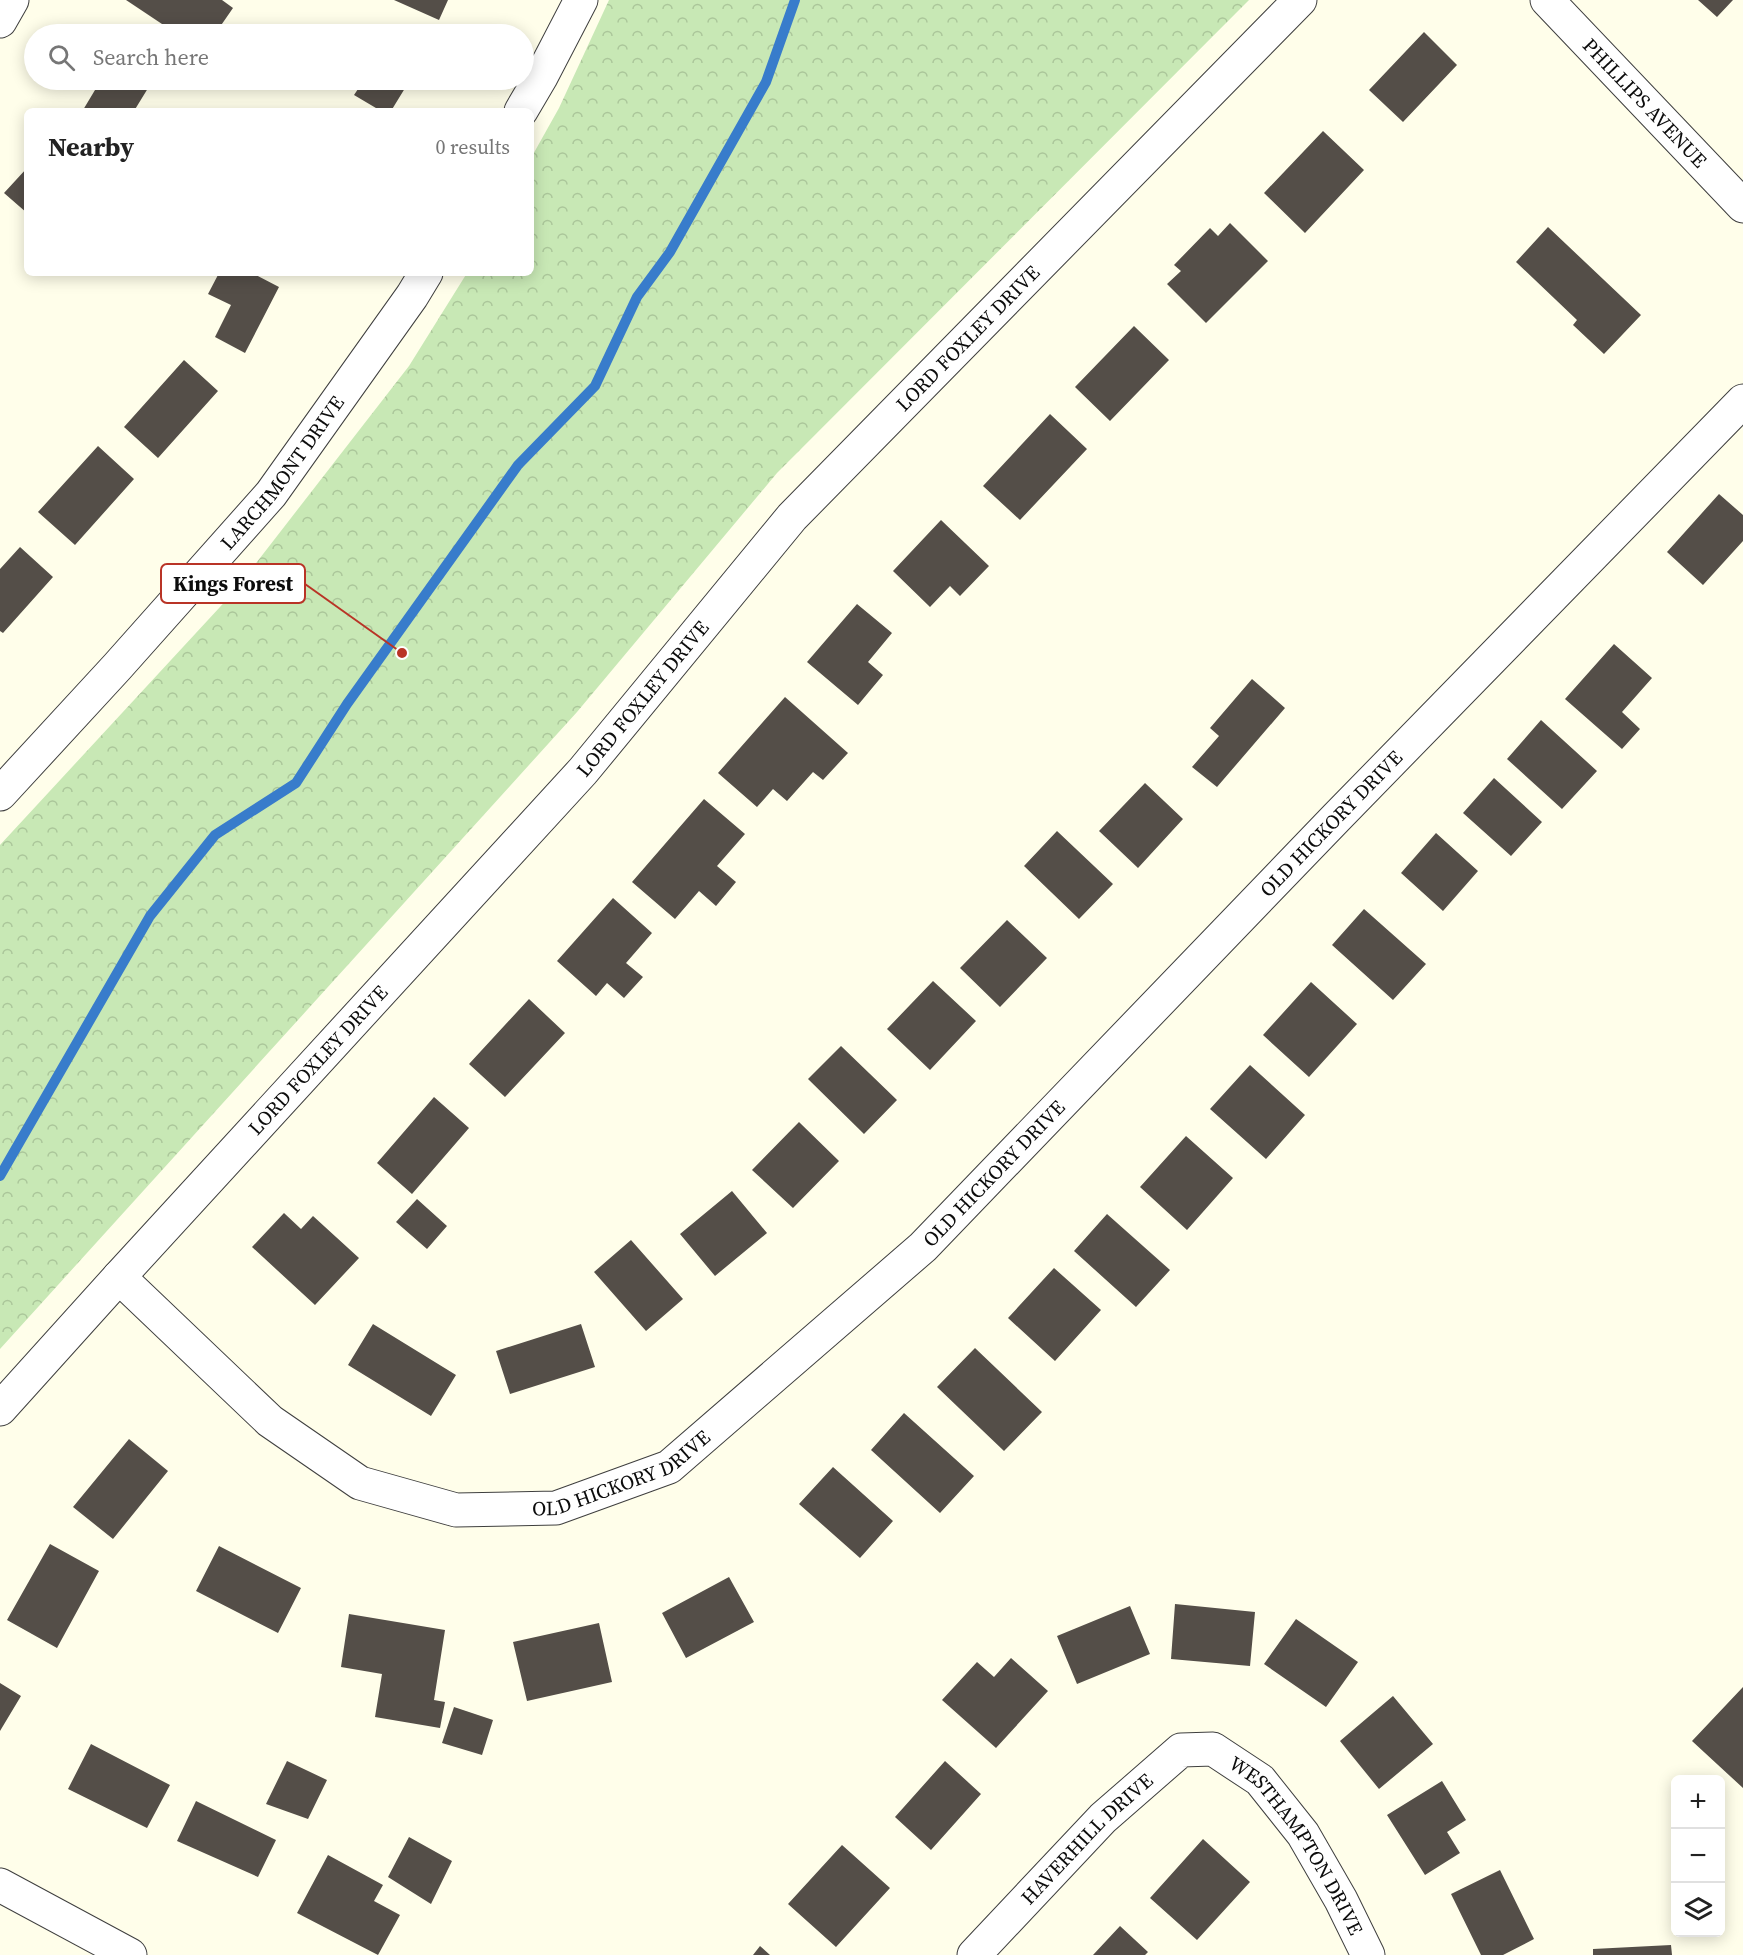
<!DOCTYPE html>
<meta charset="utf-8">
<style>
:root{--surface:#fff;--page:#f6f6f6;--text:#222;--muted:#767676;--line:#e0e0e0}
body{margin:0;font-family:"Source Serif 4",serif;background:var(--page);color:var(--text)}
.controls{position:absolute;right:18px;bottom:18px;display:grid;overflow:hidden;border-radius:9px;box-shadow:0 3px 15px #0003}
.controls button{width:54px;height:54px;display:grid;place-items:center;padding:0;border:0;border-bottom:2px solid var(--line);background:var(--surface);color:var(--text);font:30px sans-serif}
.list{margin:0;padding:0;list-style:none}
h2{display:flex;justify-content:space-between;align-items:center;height:78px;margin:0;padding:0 24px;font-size:26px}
h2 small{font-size:20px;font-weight:400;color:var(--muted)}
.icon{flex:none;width:33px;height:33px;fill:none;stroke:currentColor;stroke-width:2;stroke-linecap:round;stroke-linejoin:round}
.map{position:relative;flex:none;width:1743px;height:1955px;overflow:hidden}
.search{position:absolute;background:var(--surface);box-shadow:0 3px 15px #0003;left:24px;top:24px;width:510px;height:66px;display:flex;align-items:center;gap:15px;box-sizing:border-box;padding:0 21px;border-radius:33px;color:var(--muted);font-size:22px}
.panel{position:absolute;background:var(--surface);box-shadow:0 3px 15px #0003;left:24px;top:108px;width:510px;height:168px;border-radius:9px}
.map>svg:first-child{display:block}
.park{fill:url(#park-crowns)}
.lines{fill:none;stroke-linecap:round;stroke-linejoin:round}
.stream{stroke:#387ccb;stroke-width:10}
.building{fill:#544e48}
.minor-casing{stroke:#3f3f3f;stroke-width:35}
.minor{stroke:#fff;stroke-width:33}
.labels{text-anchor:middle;stroke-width:6;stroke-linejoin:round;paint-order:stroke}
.street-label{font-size:20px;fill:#0c0c0c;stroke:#fff}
.leader{fill:none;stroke:#b93426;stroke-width:2}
.callout-dot{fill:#b93426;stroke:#fff;stroke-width:2}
.callout{fill:#fff;stroke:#b93426;stroke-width:2}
.callout-label{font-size:21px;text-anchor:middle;font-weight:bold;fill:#0c0c0c}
</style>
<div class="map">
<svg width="1743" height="1955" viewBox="0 0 1743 1955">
<defs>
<pattern id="park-crowns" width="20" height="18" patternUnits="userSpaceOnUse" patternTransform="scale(1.5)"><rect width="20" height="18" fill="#c8e8b5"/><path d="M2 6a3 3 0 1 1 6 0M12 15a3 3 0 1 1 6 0" fill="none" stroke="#abc69a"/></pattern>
</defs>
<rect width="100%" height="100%" fill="#fffeea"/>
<path class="park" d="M 609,0 L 1249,0 L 777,473 L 577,712 L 0,1349 L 0,845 L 232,594 L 409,366 L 467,273 L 531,273 L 531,158 L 559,108 Z"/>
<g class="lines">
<path class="stream" d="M 0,1176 L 150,916 L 215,835 L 296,783 L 347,704 L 518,465 L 595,386 L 637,297 L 670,252 L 766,82 L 795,0"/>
</g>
<path class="building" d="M 126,0 L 222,0 L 233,8 L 215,34 L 177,34 Z
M 394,0 L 448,0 L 439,20 Z
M 1698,0 L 1733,0 L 1717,17 Z
M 1424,32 L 1457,65 L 1403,122 L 1369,90 Z
M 101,80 L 153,80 L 134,111 L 85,111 L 83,110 Z
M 364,80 L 410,80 L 391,111 L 381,111 L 354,95 Z
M 1323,131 L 1364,170 L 1305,233 L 1264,193 Z
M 27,168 L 27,213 L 4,193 Z
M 1230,223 L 1268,261 L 1206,323 L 1167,284 L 1181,271 L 1174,265 L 1210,228 L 1218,236 Z
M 1548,227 L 1641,315 L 1604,354 L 1573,325 L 1577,320 L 1516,262 Z
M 219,273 L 252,273 L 279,287 L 245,353 L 215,337 L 231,305 L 208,294 Z
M 1134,326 L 1169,360 L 1110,421 L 1075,387 Z
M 184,360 L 218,391 L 158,458 L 124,427 Z
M 1050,414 L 1087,449 L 1020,520 L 983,486 Z
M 98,446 L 134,479 L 75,545 L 38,512 Z
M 1719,494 L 1743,515 L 1743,541 L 1703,585 L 1667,552 Z
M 941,520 L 989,566 L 960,596 L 950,586 L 930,607 L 893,571 Z
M 20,547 L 53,577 L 3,633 L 0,631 L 0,569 Z
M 857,604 L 892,633 L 868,662 L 883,675 L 858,705 L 807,662 Z
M 1614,644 L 1652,678 L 1622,712 L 1640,729 L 1622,749 L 1565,699 Z
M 1252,679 L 1285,708 L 1217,787 L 1192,767 L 1219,736 L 1210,728 Z
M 785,697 L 848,753 L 823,780 L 813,772 L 787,801 L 773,789 L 757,807 L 718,773 Z
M 1541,720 L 1597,771 L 1562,809 L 1507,759 Z
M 1494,778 L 1542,822 L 1511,856 L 1463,813 Z
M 1145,783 L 1183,819 L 1138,868 L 1099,831 Z
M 704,799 L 745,834 L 717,866 L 736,882 L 716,906 L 699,891 L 675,919 L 632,882 Z
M 1057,831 L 1113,884 L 1079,919 L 1024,866 Z
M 1436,833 L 1478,871 L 1443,911 L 1401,873 Z
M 613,898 L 652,933 L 626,963 L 643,977 L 624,998 L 607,983 L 596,996 L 557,961 Z
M 1364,909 L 1426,964 L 1393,1000 L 1332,945 Z
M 1007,920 L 1047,958 L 1000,1007 L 960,968 Z
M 933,981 L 976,1021 L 930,1070 L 887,1029 Z
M 1311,982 L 1357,1024 L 1309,1077 L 1263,1035 Z
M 529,999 L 565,1033 L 505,1097 L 469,1064 Z
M 841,1046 L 897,1100 L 864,1134 L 808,1079 Z
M 1250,1065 L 1305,1115 L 1266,1159 L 1210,1109 Z
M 434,1097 L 469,1128 L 412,1194 L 377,1163 Z
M 799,1122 L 839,1161 L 793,1208 L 752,1170 Z
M 1186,1136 L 1233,1178 L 1187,1230 L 1140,1187 Z
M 732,1191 L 767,1233 L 715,1276 L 680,1234 Z
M 417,1199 L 447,1226 L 427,1249 L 396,1222 Z
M 284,1213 L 301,1229 L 313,1216 L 359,1258 L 315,1305 L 252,1247 Z
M 1107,1214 L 1170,1270 L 1136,1307 L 1074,1251 Z
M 631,1240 L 683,1299 L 646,1331 L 594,1272 Z
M 1054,1268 L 1101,1310 L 1055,1361 L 1008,1318 Z
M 373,1324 L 456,1375 L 431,1416 L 348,1365 Z
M 581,1324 L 595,1367 L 510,1394 L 496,1351 Z
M 975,1348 L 1042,1412 L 1004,1451 L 937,1387 Z
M 904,1413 L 974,1476 L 940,1513 L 871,1450 Z
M 129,1439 L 168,1471 L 113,1539 L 73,1507 Z
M 833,1467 L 893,1521 L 860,1558 L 799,1504 Z
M 50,1544 L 99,1571 L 57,1648 L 7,1620 Z
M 219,1546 L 301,1588 L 278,1633 L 196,1591 Z
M 729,1577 L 754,1622 L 686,1658 L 662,1613 Z
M 1175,1604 L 1255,1612 L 1250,1666 L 1171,1659 Z
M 1130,1606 L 1150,1654 L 1077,1684 L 1057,1636 Z
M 349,1614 L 445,1630 L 434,1700 L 445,1702 L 440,1728 L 375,1717 L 382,1674 L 341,1667 Z
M 1296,1619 L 1358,1662 L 1326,1707 L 1264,1664 Z
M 599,1623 L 612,1682 L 527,1701 L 513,1642 Z
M 1011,1658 L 1048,1691 L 996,1748 L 942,1700 L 977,1662 L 994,1677 Z
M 0,1683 L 21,1696 L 0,1731 Z
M 1743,1687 L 1743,1788 L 1692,1741 Z
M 1393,1696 L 1433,1744 L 1379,1789 L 1340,1741 Z
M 454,1707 L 493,1720 L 482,1755 L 442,1743 Z
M 91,1744 L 170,1785 L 147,1828 L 68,1789 Z
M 287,1761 L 327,1780 L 308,1819 L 266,1804 Z
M 945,1761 L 981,1794 L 931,1850 L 895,1817 Z
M 1442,1781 L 1466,1820 L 1447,1832 L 1460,1853 L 1425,1875 L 1387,1815 Z
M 196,1801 L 276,1840 L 258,1877 L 177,1841 Z
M 409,1837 L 452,1861 L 431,1904 L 388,1877 Z
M 1203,1839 L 1250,1882 L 1197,1940 L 1150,1898 Z
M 842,1845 L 890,1888 L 836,1947 L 788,1904 Z
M 328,1855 L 383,1885 L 374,1901 L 400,1915 L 378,1955 L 297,1913 Z
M 1500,1870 L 1534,1939 L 1503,1955 L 1481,1955 L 1451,1894 Z
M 1120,1926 L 1148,1952 L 1145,1955 L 1093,1955 Z
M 1671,1945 L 1672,1955 L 1593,1955 L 1593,1949 Z
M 760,1946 L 770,1955 L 753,1955 Z"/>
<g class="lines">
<defs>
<g id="minor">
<path id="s1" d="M 1547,0 L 1743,206"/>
<path d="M 0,21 L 12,0"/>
<path d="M 521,111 L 541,77 L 581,0"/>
<path id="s2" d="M 0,794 L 117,667 L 271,494 L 412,296 L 426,273"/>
<path id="s3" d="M 119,1277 L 270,1421 L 360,1483 L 456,1510 L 556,1508 L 669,1467 L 923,1247 L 1336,818 L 1743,401"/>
<path id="s4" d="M 0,1409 L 119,1277 L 583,771 L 792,517 L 1300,0"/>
<path d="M 0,1885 L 130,1955"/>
<path id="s5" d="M 974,1955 L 1103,1818 L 1181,1750 L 1213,1749 L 1260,1780 L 1303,1834 L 1341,1900 L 1368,1955"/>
</g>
</defs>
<use href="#minor" class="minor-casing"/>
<use href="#minor" class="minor"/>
</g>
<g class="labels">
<g class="street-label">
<text dy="7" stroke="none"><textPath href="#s1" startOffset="142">PHILLIPS AVENUE</textPath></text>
<text dy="7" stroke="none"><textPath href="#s4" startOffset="1444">LORD FOXLEY DRIVE</textPath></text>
<text dy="7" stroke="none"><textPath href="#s2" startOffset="428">LARCHMONT DRIVE</textPath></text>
<text dy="7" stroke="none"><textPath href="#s4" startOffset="958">LORD FOXLEY DRIVE</textPath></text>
<text dy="7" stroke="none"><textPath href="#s3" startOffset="1562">OLD HICKORY DRIVE</textPath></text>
<text dy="7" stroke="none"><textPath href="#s4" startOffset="472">LORD FOXLEY DRIVE</textPath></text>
<text dy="7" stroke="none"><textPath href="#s3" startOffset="1076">OLD HICKORY DRIVE</textPath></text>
<text dy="7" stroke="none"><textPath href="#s3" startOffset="591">OLD HICKORY DRIVE</textPath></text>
<text dy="7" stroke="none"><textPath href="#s5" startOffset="162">HAVERHILL DRIVE</textPath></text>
<text dy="7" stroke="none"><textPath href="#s5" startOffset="454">WESTHAMPTON DRIVE</textPath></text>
</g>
</g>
<path class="leader" d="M402 653L305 584"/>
<circle class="callout-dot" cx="402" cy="653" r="6"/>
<rect class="callout" x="161" y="564" width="144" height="39" rx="6"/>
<g class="callout-label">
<text x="233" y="591">Kings Forest</text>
</g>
</svg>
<div class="controls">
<button>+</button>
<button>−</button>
<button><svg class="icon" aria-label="layers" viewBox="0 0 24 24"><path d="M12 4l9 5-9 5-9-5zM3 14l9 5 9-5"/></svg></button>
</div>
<div class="search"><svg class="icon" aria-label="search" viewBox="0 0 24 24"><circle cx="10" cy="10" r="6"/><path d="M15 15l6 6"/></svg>Search here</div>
<section class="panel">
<h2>Nearby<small>0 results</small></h2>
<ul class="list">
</ul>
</section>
</div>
